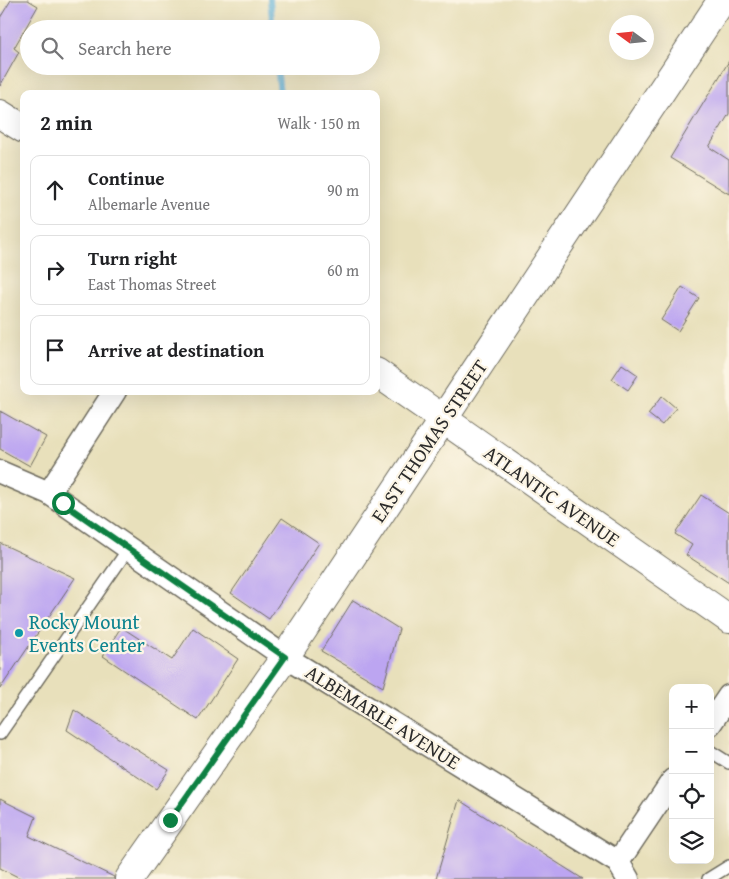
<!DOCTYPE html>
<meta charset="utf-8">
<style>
:root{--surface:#fff;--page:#f6f6f6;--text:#202124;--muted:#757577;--line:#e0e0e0}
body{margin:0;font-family:"Gentium Book Plus",serif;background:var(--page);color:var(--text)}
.controls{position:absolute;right:15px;bottom:15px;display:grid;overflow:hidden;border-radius:10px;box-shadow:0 5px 20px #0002}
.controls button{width:45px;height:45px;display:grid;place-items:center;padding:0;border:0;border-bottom:1px solid var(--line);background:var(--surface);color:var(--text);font:25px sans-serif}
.compass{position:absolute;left:609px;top:15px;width:45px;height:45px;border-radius:50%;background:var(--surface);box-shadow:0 5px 20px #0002;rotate:285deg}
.stop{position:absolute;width:15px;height:15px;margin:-11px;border:4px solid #0b8043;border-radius:50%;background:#fff}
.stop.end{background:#0b8043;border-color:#fff;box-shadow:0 1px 5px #0008}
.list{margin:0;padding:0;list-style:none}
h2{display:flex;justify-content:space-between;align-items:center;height:65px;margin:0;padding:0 20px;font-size:21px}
h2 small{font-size:16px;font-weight:400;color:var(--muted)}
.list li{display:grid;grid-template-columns:32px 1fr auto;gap:15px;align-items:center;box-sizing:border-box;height:70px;margin:0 10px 10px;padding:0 10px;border:1px solid var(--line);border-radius:10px}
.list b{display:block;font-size:19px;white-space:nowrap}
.list p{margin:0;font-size:16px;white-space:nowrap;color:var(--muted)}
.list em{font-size:16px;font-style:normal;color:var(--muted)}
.icon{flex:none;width:28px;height:28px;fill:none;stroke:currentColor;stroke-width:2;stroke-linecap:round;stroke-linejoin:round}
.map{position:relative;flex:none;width:729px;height:879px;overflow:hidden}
.search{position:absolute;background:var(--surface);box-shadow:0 5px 20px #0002;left:20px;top:20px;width:360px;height:55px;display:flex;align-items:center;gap:12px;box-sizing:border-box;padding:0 18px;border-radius:28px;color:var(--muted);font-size:19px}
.panel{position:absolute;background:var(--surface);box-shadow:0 5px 20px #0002;left:20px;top:90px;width:360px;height:305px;border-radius:10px}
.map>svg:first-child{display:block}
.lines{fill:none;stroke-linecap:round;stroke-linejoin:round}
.stream{stroke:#5bafd7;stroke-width:6}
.building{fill:#bca5f1}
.service-casing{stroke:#6d6a5d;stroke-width:14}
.minor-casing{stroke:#6d6a5d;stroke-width:25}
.secondary-casing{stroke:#6d6a5d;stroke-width:30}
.primary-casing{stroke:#6d6a5d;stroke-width:30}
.service{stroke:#fff;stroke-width:11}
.minor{stroke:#fff;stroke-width:22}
.secondary{stroke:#fff;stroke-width:28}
.primary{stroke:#fff;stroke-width:28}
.route{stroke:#0b8043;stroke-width:6}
.culture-dot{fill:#0f9aa8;stroke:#fcf5e5;stroke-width:2}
.labels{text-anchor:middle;stroke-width:4.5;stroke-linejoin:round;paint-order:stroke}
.street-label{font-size:20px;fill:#2b2b2b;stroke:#fcf5e5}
.culture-label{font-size:20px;fill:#0d838f;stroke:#fcf5e5;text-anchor:start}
</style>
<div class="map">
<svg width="729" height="879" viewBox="0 0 729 879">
<rect width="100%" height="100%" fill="#fcf5e5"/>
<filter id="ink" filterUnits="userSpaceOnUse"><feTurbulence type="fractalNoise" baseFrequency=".02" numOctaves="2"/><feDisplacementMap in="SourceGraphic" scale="10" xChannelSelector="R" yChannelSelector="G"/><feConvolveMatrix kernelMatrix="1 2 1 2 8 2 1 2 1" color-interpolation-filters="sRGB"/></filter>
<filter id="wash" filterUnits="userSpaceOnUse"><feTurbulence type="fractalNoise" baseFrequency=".0096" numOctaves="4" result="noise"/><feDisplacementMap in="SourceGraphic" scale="20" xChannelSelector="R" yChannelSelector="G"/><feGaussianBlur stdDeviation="1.12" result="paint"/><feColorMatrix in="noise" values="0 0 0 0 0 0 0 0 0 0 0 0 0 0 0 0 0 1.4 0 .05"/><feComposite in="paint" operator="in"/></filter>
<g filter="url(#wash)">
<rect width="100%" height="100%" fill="#e8e0bb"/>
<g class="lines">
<path class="stream" d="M 270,0 L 273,29
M 277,66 L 280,94"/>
</g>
<g id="blocks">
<path class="building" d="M 11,0 L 28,0 L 38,6 L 14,48 L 19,52 L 0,86 L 0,18 Z
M 729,61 L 729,114 L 709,147 L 729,160 L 729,194 L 670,158 Z
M 682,287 L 699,298 L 678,331 L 661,320 Z
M 622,364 L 638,375 L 628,390 L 612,379 Z
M 662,396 L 676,408 L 662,425 L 648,414 Z
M 0,411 L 46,437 L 30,466 L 0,449 Z
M 701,495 L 729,513 L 729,583 L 686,555 L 692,545 L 675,534 Z
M 282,518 L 319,543 L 269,619 L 231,593 Z
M 0,543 L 75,578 L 0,689 Z
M 353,600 L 399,629 L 383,687 L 321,651 Z
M 121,627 L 172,660 L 193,628 L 238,659 L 198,720 L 103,656 Z
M 74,710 L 169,770 L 156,789 L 67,730 Z
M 0,799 L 36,817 L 29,836 L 114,877 L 114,879 L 22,879 L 0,868 Z
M 459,800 L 529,845 L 583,879 L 436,879 Z"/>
</g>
</g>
<g filter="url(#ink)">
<use href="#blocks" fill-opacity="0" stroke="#6d6a5d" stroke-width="1"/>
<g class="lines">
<defs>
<path id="service" d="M 0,734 L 129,548
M 710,751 L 729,763
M 708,879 L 729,866"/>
<path id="minor" d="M 0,472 L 49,493 L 285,657 L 618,862
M 49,493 L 115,391
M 710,724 L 729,696
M 628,879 L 618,862 L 673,780"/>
<path id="secondary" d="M 0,114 L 24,129
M 376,372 L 729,619"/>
<path id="primary" d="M 129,879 L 285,657 L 722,0"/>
</defs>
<use href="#service" class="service-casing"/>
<use href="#minor" class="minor-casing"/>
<use href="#secondary" class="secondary-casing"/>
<use href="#primary" class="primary-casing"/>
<use href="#service" class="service"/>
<use href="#minor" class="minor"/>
<use href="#secondary" class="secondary"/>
<use href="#primary" class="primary"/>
</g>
</g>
<g class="lines" filter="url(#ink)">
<path class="route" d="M 63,503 L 285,657 L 170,820"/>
</g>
<circle class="culture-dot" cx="19" cy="633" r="5"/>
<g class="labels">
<g class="street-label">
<text transform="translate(429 441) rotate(-56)" y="7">EAST THOMAS STREET</text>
<text transform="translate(552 496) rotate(35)" y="7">ATLANTIC AVENUE</text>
<text transform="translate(383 717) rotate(32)" y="7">ALBEMARLE AVENUE</text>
</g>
<g class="culture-label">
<text x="29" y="629">Rocky Mount<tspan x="29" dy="23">Events Center</tspan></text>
</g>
</g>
</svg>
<div class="controls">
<button>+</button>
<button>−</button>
<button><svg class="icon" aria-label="locate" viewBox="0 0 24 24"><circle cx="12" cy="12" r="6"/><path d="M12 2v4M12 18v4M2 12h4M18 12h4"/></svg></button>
<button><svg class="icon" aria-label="layers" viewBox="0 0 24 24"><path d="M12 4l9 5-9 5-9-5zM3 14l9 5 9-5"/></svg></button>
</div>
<svg class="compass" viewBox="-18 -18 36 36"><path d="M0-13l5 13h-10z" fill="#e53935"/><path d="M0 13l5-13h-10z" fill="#757577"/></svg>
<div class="stop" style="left:63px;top:503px"></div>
<div class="stop end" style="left:170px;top:820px"></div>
<div class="search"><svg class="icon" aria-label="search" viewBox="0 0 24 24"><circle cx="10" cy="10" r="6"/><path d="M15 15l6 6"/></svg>Search here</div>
<section class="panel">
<h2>2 min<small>Walk · 150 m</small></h2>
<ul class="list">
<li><svg class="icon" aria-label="ahead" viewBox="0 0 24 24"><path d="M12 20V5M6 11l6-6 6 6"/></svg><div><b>Continue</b><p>Albemarle Avenue</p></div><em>90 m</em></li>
<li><svg class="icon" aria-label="right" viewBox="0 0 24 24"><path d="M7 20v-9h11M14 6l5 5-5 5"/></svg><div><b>Turn right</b><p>East Thomas Street</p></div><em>60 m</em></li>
<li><svg class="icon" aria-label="arrive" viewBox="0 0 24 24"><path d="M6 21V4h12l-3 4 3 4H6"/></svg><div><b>Arrive at destination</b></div></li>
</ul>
</section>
</div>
